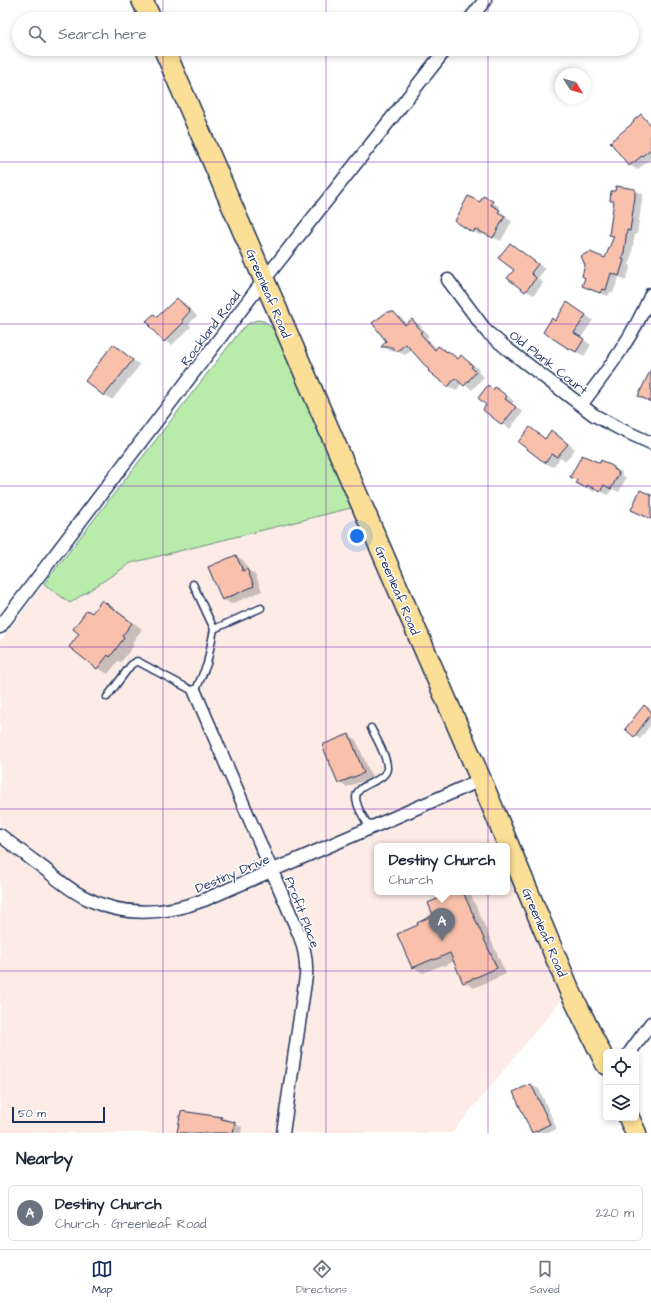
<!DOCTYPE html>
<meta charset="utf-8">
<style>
:root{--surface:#fff;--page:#f6f6f7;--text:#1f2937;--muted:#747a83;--line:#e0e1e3;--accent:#1b2f5e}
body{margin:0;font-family:"Architects Daughter",sans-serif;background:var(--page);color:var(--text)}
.controls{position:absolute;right:12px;bottom:12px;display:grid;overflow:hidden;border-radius:6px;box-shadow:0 2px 6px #0003}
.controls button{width:36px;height:36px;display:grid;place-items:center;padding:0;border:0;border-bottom:1px solid var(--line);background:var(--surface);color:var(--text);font:20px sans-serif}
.compass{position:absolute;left:555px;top:68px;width:36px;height:36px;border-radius:50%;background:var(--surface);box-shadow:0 2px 6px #0003;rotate:127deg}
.scale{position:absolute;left:12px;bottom:10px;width:93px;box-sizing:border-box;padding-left:4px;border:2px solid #1b2f5e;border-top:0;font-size:11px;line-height:14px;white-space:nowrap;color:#1b2f5e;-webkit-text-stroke:3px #fff;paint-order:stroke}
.you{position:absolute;left:357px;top:536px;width:14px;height:14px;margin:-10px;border:3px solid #fff;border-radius:50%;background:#1a73e8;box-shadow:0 0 0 6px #1a73e833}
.badge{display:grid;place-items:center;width:26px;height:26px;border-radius:50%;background:var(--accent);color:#fff;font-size:13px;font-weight:700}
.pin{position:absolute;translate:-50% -33px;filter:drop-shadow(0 1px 2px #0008)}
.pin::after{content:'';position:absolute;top:21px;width:14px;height:12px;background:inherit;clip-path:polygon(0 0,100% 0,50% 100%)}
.popup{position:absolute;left:374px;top:843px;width:136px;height:52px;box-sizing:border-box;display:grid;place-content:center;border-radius:6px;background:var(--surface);filter:drop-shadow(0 1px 3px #0005);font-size:13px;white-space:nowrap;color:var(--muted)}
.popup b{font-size:15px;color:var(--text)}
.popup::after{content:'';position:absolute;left:50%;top:100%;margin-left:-8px;border:8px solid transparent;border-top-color:var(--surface)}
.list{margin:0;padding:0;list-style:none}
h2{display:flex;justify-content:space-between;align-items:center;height:52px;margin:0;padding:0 16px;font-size:17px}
h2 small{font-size:13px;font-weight:400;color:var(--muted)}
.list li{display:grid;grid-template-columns:26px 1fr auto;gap:12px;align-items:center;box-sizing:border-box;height:56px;margin:0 8px 8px;padding:0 8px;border:1px solid var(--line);border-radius:6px}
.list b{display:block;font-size:15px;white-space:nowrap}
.list p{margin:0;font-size:13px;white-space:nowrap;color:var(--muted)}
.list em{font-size:13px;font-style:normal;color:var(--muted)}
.icon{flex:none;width:22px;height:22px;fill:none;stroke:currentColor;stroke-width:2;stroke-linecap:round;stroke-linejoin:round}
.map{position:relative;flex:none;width:651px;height:1133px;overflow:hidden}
.search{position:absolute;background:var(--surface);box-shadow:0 2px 6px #0003;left:12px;right:12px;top:12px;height:44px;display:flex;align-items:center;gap:10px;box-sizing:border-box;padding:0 14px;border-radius:22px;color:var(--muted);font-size:15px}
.sheet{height:116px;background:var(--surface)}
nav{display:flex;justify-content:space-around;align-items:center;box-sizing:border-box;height:56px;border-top:1px solid var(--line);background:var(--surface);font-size:11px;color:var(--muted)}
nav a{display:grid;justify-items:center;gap:2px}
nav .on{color:var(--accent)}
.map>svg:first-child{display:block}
.built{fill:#fdece6}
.green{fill:#b9ebaa;stroke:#6a8d84}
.shadow{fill:#0003}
.building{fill:#f9c1ac;stroke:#1b2f5e}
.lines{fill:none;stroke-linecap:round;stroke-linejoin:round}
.lane-casing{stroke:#1b2f5e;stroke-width:9}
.street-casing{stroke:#1b2f5e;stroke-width:15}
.primary-casing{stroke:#1b2f5e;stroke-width:23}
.lane{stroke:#fff;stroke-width:6}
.street{stroke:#fff;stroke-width:12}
.primary{stroke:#fbdf96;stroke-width:20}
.grid{fill:none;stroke:#7b2cbf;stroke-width:1;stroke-opacity:0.55}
.labels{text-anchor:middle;stroke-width:3;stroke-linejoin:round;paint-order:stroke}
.street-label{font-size:13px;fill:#1b2f5e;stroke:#fff}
</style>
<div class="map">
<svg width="651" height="1133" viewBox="0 0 651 1133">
<rect width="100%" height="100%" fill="#fff"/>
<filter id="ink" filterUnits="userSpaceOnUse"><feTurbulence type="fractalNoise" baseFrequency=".025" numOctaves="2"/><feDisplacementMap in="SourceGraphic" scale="8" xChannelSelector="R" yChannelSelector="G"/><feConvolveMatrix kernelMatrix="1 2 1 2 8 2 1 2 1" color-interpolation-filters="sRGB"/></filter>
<g filter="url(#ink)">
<path class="built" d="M 351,508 L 500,846 L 377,846 L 377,892 L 507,892 L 507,863 L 563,998 L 452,1133 L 0,1133 L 0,641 L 44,584 L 70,603 L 131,563 Z"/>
<path class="green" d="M 257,320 L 264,321 L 269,325 L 281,338 L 321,426 L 351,508 L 131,563 L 70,603 L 44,584 L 241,330 L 249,323 Z"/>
<path class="shadow" d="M 641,116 L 651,122 L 651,159 L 637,170 L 630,165 Z
M 635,190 L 643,194 L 637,234 L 635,234 L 631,258 L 632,258 L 629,264 L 631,266 L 626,280 L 619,277 L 613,293 L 610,292 L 608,296 L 591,290 L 583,286 L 606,259 L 614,237 L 610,234 L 615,202 L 611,200 Z
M 484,197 L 500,207 L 498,210 L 507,216 L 506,218 L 512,221 L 501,241 L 483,233 L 481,236 L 456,221 L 481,203 Z
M 511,244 L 545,269 L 538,278 L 543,283 L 534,295 L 526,291 L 515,270 Z
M 177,299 L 185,303 L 197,316 L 189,324 L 191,327 L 172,345 L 164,341 L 151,325 L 154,315 L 158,318 Z
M 568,303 L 593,320 L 581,338 L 591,345 L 584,356 L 569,348 L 544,332 L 556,322 Z
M 393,313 L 402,318 L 407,324 L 412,320 L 420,325 L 429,336 L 427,338 L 437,349 L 449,352 L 459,359 L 461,357 L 469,361 L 480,370 L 478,372 L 484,377 L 472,390 L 462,383 L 456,391 L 448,386 L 430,370 L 412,350 L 405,355 L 397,351 L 390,351 L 383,346 L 387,341 Z
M 114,346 L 140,365 L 112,400 L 86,381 Z
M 489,386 L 503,393 L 514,401 L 512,404 L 523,412 L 510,429 L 484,410 L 488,405 Z
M 530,428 L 546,439 L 552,431 L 559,436 L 575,449 L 566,461 L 560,458 L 553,467 L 545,463 Z
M 614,468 L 622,472 L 621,474 L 626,478 L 619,492 L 612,489 L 608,495 L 595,489 L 594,492 L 577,482 Z
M 236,556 L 244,561 L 248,570 L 255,574 L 262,591 L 231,604 L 223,599 Z
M 102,601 L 112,607 L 142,629 L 132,643 L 134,645 L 121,662 L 118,661 L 108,674 L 98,668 L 71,647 Z
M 644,706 L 651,710 L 651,724 L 640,739 L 635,736 Z
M 349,735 L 356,740 L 372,777 L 347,787 L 339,783 L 324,746 Z
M 454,892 L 466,892 L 471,895 L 506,974 L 474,988 L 464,982 L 454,961 L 445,966 L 443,965 L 423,973 L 413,967 L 419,926 L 435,916 Z
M 531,1085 L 539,1089 L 557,1129 L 548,1133 L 532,1132 Z
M 181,1112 L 222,1118 L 242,1127 L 241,1133 L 178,1133 Z"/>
<path class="building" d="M 641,114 L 651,126 L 651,149 L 629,166 L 610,142 L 634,122 L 633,121 Z
M 616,186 L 635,189 L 635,197 L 630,231 L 627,230 L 624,253 L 625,253 L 622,259 L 624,260 L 619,276 L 611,273 L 606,290 L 602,289 L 600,293 L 582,286 L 585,278 L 582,276 L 585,265 L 581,256 L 590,252 L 605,258 L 614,236 L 609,235 L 614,201 L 610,201 L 611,191 L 615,191 Z
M 468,196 L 480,202 L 483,196 L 493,201 L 491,205 L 500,210 L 498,213 L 505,216 L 493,238 L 475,229 L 473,233 L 455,221 Z
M 510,243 L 538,264 L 531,273 L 536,278 L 525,292 L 507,278 L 514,270 L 498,258 Z
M 177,298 L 190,311 L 182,320 L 184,322 L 164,342 L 149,326 L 150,325 L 146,321 L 154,314 L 157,317 Z
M 567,302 L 586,315 L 574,333 L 584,339 L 576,352 L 569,348 L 569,349 L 543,332 L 552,318 L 555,321 Z
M 387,312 L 394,312 L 405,325 L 412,319 L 422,332 L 420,333 L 435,350 L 438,346 L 447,352 L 448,351 L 458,359 L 461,355 L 473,366 L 471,367 L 476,372 L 464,386 L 455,378 L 448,387 L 428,371 L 429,370 L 406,344 L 396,352 L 392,347 L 381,347 L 386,341 L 372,323 Z
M 113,344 L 133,360 L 104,396 L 85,381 Z
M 651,369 L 651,402 L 638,396 Z
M 488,385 L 493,390 L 495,387 L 507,396 L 505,399 L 516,407 L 502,425 L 483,410 L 486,405 L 478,398 Z
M 530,427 L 545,439 L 551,430 L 568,444 L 557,457 L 552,454 L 545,463 L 518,442 Z
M 582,455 L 600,463 L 601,460 L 614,467 L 614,469 L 619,473 L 611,489 L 604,485 L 600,492 L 587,485 L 586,488 L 576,483 L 577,480 L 570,477 Z
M 640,490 L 651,495 L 651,519 L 631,510 Z
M 236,555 L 243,571 L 247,569 L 254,586 L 222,600 L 208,567 Z
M 102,600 L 132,623 L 122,636 L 124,638 L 110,657 L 108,655 L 97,669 L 69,647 L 79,634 L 73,629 L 87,610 L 92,613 Z
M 644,705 L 651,711 L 651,714 L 634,737 L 625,729 Z
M 349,734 L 364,773 L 338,783 L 322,745 Z
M 452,892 L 463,892 L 497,968 L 463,983 L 450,953 L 434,960 L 433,959 L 412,968 L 397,934 L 418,925 L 417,923 L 433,915 L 428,903 Z
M 531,1084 L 550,1124 L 532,1133 L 513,1092 Z
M 181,1111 L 222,1117 L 221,1119 L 235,1122 L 233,1133 L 177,1133 Z"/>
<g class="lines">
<defs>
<path id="lane" d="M 214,629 L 261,608
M 107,697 L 131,665 L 137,661 L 195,692 L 207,664 L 214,629 L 193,584
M 370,828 C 366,821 359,812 357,803 C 350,782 384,785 387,769 C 388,758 376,738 371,728"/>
<path id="street" d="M 470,19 L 485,0
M 448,280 L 487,332 L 510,351 L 594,415 L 620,429 L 651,443
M 581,405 C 608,370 634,335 651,294
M 0,627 L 264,280 L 446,49
M 195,692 L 299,934 C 305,949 307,961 306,976 L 283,1133
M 0,835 C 15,847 30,858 46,870 C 58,880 71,891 86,898 C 123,917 165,915 204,900 L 481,780
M 630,1052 L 651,1023"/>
<path id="primary" d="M 142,0 L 151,19
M 164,49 L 481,780 L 569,989 L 606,1064
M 629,1118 L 636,1133"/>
</defs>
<use href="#lane" class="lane-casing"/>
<use href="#street" class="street-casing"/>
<use href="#primary" class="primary-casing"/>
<use href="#lane" class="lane"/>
<use href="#street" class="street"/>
<use href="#primary" class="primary"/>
</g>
</g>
<path class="grid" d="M 163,0 L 163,19M 326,0 L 326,19M 488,0 L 488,19M 163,49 L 163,1133M 326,49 L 326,1133M 488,49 L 488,1133M 0,162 L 651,162M 0,324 L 651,324M 0,486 L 651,486M 0,647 L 651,647M 0,809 L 651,809M 0,971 L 651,971"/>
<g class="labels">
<g class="street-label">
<text transform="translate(269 293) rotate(67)" y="5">Greenleaf Road</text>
<text transform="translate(210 328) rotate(-53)" y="5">Rockland Road</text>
<text transform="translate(549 362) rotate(38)" y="5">Old Plank Court</text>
<text transform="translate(398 590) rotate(67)" y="5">Greenleaf Road</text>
<text transform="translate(232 873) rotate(-23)" y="5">Destiny Drive</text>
<text transform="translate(303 912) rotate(69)" y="5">Profit Place</text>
<text transform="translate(545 932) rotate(67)" y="5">Greenleaf Road</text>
</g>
</g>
</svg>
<div class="controls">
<button><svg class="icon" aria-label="locate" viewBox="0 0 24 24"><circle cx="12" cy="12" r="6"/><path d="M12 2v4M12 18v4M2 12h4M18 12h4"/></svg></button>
<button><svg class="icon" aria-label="layers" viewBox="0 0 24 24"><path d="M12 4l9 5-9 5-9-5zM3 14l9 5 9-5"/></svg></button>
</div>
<svg class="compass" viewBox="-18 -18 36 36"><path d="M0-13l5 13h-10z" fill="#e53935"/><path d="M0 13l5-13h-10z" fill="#747a83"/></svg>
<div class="scale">50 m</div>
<div class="you"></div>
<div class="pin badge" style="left:442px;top:941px;background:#6b7280">A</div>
<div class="popup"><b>Destiny Church</b>Church</div>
<div class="search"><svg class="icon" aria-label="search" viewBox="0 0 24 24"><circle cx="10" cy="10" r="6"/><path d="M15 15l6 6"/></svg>Search here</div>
</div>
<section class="sheet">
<h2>Nearby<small></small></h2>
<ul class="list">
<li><span class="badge" style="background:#6b7280">A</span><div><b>Destiny Church</b><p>Church · Greenleaf Road</p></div><em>220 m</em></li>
</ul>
</section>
<nav>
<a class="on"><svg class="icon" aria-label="map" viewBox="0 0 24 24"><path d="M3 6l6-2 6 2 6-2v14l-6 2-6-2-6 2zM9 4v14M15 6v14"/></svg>Map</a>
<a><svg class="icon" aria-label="directions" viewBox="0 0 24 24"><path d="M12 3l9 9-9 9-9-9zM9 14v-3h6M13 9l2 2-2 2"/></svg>Directions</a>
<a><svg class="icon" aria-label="saved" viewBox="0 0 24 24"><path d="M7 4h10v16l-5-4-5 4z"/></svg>Saved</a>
</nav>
